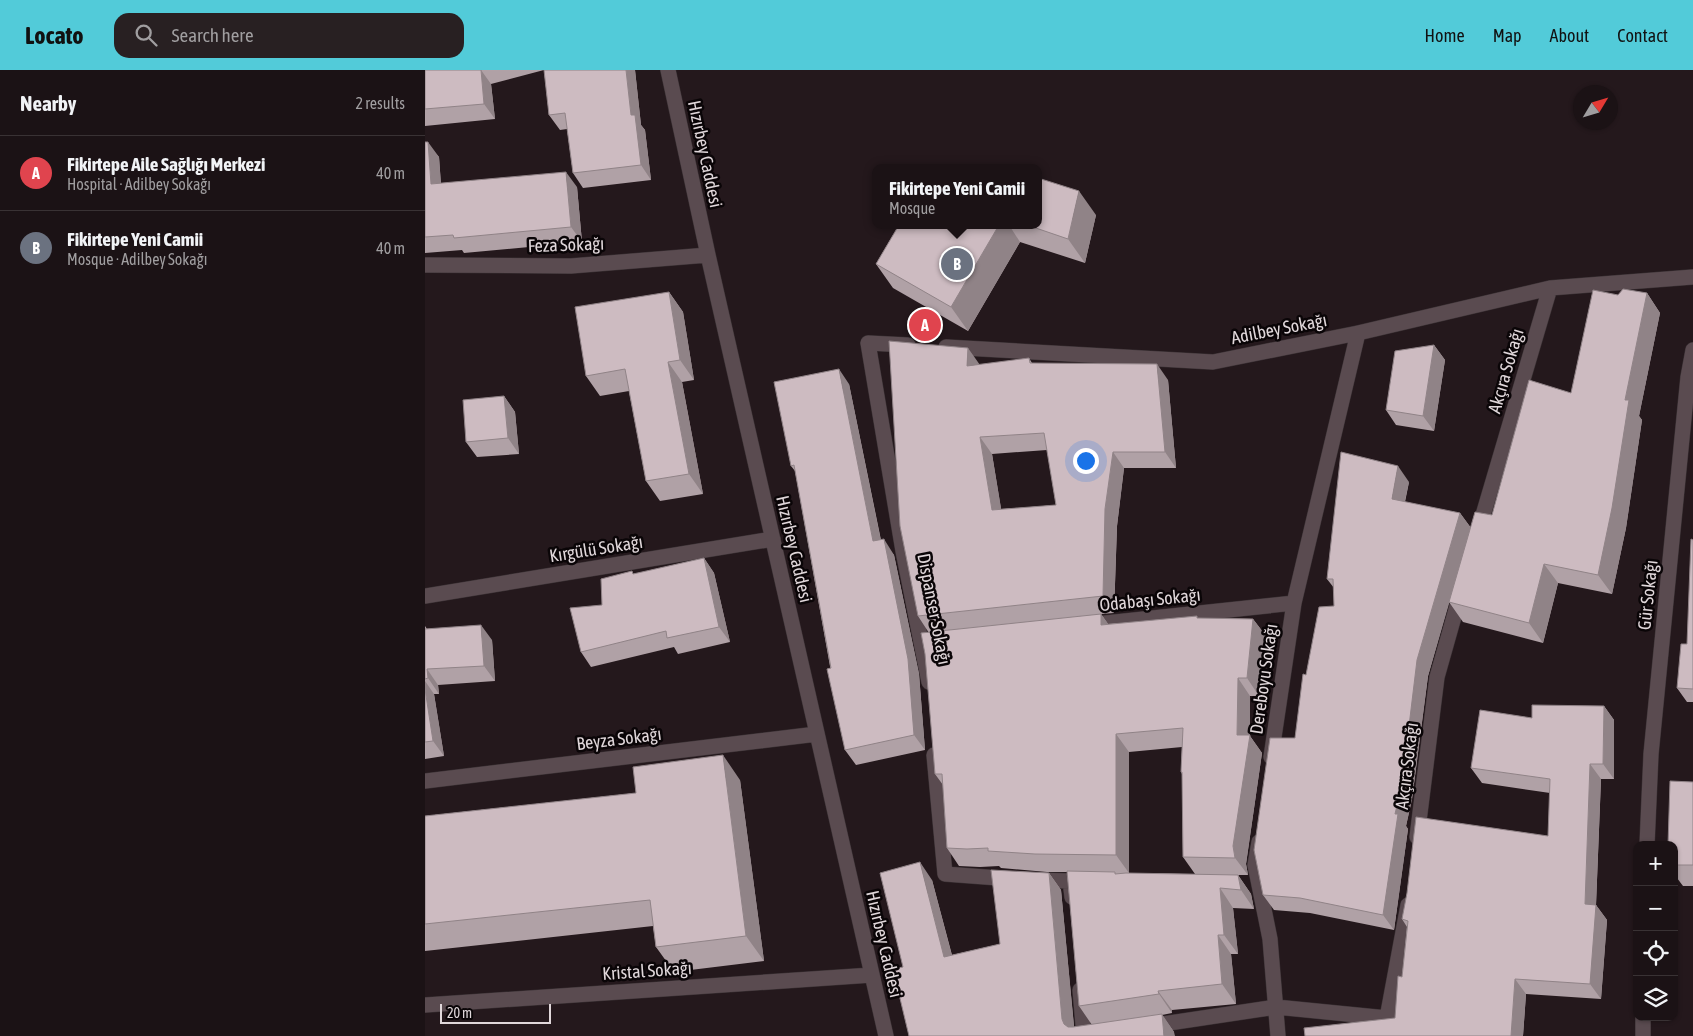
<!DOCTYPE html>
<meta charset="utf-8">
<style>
:root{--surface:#1b1215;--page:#282022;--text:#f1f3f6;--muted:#a09ea0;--line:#393234;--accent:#52cbd9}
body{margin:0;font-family:"Asap Condensed",sans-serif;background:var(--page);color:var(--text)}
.controls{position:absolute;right:15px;bottom:15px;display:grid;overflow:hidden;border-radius:10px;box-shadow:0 1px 4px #0004}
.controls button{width:45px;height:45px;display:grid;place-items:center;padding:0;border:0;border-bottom:1px solid var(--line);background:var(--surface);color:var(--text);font:25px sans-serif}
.compass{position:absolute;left:1148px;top:15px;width:45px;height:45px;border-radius:50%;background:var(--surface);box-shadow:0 1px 4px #0004;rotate:52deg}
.scale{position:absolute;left:15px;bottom:12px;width:111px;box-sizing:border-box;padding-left:5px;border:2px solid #e0d7da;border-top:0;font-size:14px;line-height:18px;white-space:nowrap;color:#e0d7da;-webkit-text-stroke:4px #0a0507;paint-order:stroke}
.you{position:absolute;left:660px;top:390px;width:18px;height:18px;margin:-12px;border:4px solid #fff;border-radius:50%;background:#1a73e8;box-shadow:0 0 0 8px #1a73e833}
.badge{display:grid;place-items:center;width:32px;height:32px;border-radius:50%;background:var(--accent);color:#fff;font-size:16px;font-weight:700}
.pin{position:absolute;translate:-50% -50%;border:2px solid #fff;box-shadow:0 1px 5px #0006}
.popup{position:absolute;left:447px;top:94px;width:170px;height:65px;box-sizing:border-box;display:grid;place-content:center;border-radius:10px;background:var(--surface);filter:drop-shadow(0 1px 4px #0005);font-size:16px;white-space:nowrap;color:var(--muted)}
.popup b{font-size:19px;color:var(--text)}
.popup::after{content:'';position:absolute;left:50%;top:100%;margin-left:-10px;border:10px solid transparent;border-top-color:var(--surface)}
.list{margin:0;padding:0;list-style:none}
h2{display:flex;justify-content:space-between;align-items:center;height:65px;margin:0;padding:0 20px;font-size:21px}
h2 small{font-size:16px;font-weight:400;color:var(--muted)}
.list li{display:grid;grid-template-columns:32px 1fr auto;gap:15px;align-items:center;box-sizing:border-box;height:75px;padding:0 20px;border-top:1px solid var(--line)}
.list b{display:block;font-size:19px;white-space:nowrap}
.list p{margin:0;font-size:16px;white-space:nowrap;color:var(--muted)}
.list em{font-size:16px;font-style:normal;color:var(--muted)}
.icon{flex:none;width:28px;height:28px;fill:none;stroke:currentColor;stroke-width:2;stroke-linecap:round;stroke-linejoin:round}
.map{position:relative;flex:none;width:1268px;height:966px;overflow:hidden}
header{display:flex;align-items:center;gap:30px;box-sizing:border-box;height:70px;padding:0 25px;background:var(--accent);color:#111}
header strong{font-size:24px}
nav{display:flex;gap:28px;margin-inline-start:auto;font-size:18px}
.search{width:350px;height:45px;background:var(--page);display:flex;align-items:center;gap:12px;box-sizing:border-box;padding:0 18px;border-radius:15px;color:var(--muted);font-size:19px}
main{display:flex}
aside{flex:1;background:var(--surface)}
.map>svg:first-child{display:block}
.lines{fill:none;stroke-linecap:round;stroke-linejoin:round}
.minor-casing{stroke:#3b3235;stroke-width:16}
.minor{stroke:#5a4b50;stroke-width:15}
.wall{fill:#b0a1a6;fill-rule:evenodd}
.shaded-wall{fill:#908387}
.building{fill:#cdbbc1;stroke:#908387;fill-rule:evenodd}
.labels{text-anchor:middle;stroke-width:5;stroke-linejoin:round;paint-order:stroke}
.street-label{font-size:18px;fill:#e0d7da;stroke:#0a0507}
</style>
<header>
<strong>Locato</strong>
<div class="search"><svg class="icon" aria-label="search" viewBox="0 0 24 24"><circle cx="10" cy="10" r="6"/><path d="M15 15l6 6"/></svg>Search here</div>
<nav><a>Home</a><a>Map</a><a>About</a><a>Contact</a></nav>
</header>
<main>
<aside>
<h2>Nearby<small>2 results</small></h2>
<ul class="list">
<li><span class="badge" style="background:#e0444e">A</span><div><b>Fikirtepe Aile Sağlığı Merkezi</b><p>Hospital · Adilbey Sokağı</p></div><em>40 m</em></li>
<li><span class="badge" style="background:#6b7280">B</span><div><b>Fikirtepe Yeni Camii</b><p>Mosque · Adilbey Sokağı</p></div><em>40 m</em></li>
</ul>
</aside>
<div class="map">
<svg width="1268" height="966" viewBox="0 0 1268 966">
<rect width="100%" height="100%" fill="#24181c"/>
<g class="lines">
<defs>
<path id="minor" d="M 243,0 L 283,185 L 461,966
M 0,195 L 146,196 L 283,185
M 483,275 L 443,273 L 478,481 L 504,612
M 521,277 L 788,292 L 933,263 L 1125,218 L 1268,207
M 1053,462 L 1125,218
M 0,526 L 348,469
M 662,555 L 869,533
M 509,685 L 520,804 L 587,809
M 846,687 L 869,533 L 933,263
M 0,711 L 392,664
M 992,767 L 1012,607 L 1036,522
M 834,772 L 830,795 L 845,869 L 853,966
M 1222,775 L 1226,684 L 1263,307 L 1268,280
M 610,810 L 645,811 L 647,827
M 655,920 L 659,966
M 0,935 L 447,905
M 1218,947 L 1218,966
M 724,956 L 851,937 L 962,948 L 983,835"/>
</defs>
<use href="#minor" class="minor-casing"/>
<use href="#minor" class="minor"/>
</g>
<path class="wall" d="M 0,0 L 210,0 L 216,55 L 220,60 L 226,110 L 158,118 L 148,103 L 142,59 L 135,60 L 124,45 L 119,0 L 66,14 L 70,49 L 0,56 Z
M 0,72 L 14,87 L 16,114 L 152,117 L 157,172 L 39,183 L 37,180 L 0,183 Z
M 671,145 L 660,193 L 595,172 L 543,261 L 468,218 L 451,194 L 474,155 L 613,155 Z
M 244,222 L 258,242 L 269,310 L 257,312 L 278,424 L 235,431 L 221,411 L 204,321 L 175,326 L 161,306 Z
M 1222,223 L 1235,243 L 1214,346 L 1217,350 L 1201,458 L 1187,524 L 1133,513 L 1118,573 L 1038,552 L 1024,532 L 1003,606 L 987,729 L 981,756 L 983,759 L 969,860 L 885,843 L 849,840 L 838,825 L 870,668 L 881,605 L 909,536 L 909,518 L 902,509 L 984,412 L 980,432 L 1035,443 L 1046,458 L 1067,445 L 1146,323 L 1193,225 Z
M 1009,275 L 1020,290 L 1009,361 L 971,355 L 961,340 Z
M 604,288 L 607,293 L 743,310 L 751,398 L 699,398 L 692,456 L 689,543 L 676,544 L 683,554 L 774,548 L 828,549 L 841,566 L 834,626 L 825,626 L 825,666 L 837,683 L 821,794 L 823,805 L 813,805 L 826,824 L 829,839 L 808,838 L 813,884 L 806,884 L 811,934 L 747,940 L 747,943 L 737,945 L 749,962 L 484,966 L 478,897 L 507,810 L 527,885 L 575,874 L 624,803 L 636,820 L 649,957 L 667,955 L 654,936 L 642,802 L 622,802 L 576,798 L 574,796 L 555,797 L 534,796 L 522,778 L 518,715 L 510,704 L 504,563 L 493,546 L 555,295 ZM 622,380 L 631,435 L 576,439 L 567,384 ZM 757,677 L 756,702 L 757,704 L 758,787 L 770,804 L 704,803 L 704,682 Z
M 424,314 L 456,470 L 469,485 L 494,604 L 500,680 L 431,695 L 420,680 L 370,401 L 366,396 Z
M 79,326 L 90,342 L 94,384 L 52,387 L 41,372 Z
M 1268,470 L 1268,632 L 1262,632 L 1252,618 L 1262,574 Z
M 279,488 L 289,503 L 305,572 L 253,584 L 249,577 L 166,597 L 156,582 L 177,535 L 209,504 Z
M 0,556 L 2,559 L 67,570 L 70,611 L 13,615 L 14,624 L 9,624 L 19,686 L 0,689 Z
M 1179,636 L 1189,650 L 1189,709 L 1176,709 L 1171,835 L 1182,850 L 1176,929 L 1101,924 L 1098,966 L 880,966 L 970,948 L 977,907 L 982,857 L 977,849 L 1123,766 L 1125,723 L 1057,713 L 1046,698 L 1107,648 Z
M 315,710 L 339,891 L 249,902 L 231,877 L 228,856 L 0,881 L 0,746 L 211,723 Z
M 1268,712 L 1268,816 L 1258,816 L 1249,804 L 1249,775 Z"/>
<path class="shaded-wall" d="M 56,0 L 66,14 L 70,49 L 59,34 Z
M 201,0 L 210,0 L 216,55 L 220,60 L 226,110 L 216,95 L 206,45 Z
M 3,72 L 14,87 L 17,130 L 6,114 Z
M 141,102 L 152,117 L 157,172 L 146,157 Z
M 654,121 L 671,145 L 660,193 L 643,169 Z
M 574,155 L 584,155 L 595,172 L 543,261 L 526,237 Z
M 244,222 L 258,242 L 269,310 L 255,290 Z
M 1222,223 L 1235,243 L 1214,346 L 1217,350 L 1201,458 L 1187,524 L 1173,505 L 1200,330 Z
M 1009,275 L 1020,290 L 1009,361 L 998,346 Z
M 543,278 L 555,295 L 542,296 Z
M 243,292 L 257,312 L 278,424 L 264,404 Z
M 732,294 L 743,310 L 751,398 L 740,382 Z
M 414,299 L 424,314 L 459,486 L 448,471 Z
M 79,326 L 90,342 L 94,384 L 83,368 Z
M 555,367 L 567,384 L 579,456 L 567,440 Z
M 688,382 L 699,398 L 692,456 L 689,543 L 678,526 L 680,439 Z
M 973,396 L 984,412 L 977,444 L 967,429 Z
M 1035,443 L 1046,458 L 1003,606 L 987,729 L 981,756 L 983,759 L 969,860 L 958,845 L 970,744 L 992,590 Z
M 459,469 L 469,485 L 494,604 L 500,680 L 489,665 Z
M 279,488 L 289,503 L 305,572 L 294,557 Z
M 1119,494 L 1133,513 L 1118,573 L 1104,553 Z
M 676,544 L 689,562 L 676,555 Z
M 828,549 L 841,566 L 834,626 L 822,608 Z
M 56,555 L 67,570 L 70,611 L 59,596 Z
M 2,599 L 13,615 L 14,624 L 3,608 Z
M 813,608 L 825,626 L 825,666 L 837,683 L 821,794 L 823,805 L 810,788 L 808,776 L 812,665 Z
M 0,611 L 9,624 L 19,686 L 8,671 L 0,619 Z
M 1179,636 L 1189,650 L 1189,709 L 1178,694 Z
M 691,664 L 704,682 L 704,803 L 691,785 Z
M 298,685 L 315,710 L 339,891 L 321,866 Z
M 1165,694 L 1176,709 L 1171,835 L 1182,850 L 1176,929 L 1165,914 L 1160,834 Z
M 495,792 L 507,810 L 532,905 L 519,887 Z
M 624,803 L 636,820 L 650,966 L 639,954 L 637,949 Z
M 813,805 L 826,824 L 829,839 L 816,820 Z
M 795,818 L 808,838 L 813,884 L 799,865 Z
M 793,865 L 806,884 L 811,934 L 797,914 Z
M 1090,909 L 1101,924 L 1098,966 L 1086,966 Z
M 733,921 L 747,940 L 747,943 L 734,924 Z
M 737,944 L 749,962 L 750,966 L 739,966 Z"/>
<path class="building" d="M 0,0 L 56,0 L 59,34 L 0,39 Z
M 119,0 L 201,0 L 206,45 L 210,45 L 216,95 L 148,103 L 140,43 L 124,45 Z
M 0,72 L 3,72 L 6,114 L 141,102 L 146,157 L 29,168 L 28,165 L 0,167 Z
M 613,108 L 654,121 L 643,169 L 602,155 L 613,155 Z
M 474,155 L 574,155 L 526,237 L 451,194 Z
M 1198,219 L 1222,223 L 1200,330 L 1204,330 L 1187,438 L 1173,505 L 1119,494 L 1104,553 L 1024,532 L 1050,442 L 1067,445 L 1104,310 L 1146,323 L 1168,220 L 1193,225 Z
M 244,222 L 255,290 L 243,292 L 264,404 L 221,411 L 200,299 L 161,306 L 150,237 Z
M 464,271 L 543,278 L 542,296 L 604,288 L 605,293 L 732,294 L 740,382 L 688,382 L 680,439 L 678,526 L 493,546 L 475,456 ZM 619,363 L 631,435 L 567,440 L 555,367 Z
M 1009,275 L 998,346 L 961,340 L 970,281 Z
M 414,299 L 448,471 L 459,469 L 483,589 L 489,665 L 420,680 L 402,599 L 406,598 L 369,395 L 366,396 L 349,312 Z
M 79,326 L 83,368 L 41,372 L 38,330 Z
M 916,382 L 973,396 L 967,429 L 1035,443 L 992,590 L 977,714 L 970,744 L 973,744 L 958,845 L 875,828 L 838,825 L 829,780 L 845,668 L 870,668 L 878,604 L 881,605 L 894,537 L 909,536 L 908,509 L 902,509 Z
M 1266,469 L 1268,470 L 1268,619 L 1252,618 L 1256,574 L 1262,574 Z
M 279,488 L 294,557 L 242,568 L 241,561 L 156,582 L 145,538 L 177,535 L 176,509 L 207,501 L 208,504 Z
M 676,544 L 676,555 L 772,546 L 772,548 L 828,549 L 822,608 L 813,608 L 812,665 L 825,665 L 808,776 L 810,788 L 758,787 L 757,702 L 756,702 L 758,658 L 691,664 L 691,785 L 610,784 L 563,781 L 563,778 L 542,779 L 522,778 L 517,704 L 510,704 L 500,584 L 496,563 Z
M 56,555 L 59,596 L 2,599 L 3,608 L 0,609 L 0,559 Z
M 0,619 L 8,671 L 0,672 Z
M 1107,635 L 1179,636 L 1178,694 L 1165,694 L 1160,834 L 1171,835 L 1165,914 L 1090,909 L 1086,966 L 880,966 L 879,958 L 970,948 L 973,906 L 977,907 L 983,851 L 977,849 L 982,823 L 991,747 L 1123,766 L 1125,709 L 1046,698 L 1055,640 L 1107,648 Z
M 298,685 L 321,866 L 231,877 L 225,830 L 0,854 L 0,746 L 211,723 L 208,697 Z
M 1245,711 L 1268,712 L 1268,795 L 1249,795 L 1249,775 L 1243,775 Z
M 495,792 L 519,887 L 575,874 L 566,800 L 624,803 L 637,949 L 639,954 L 643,957 L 648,957 L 737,944 L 739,966 L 484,966 L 468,899 L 478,897 L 455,803 Z
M 642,801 L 690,802 L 690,804 L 701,803 L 813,805 L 816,820 L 795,818 L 799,865 L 793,865 L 797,914 L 733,921 L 734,924 L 654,936 Z"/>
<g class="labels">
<g class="street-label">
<text transform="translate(280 84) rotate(78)" y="6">Hızırbey Caddesi</text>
<text transform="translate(141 175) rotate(-2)" y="6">Feza Sokağı</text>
<text transform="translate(854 259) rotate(-11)" y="6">Adilbey Sokağı</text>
<text transform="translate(1081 301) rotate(-74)" y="6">Akçıra Sokağı</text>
<text transform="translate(171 479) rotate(-9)" y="6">Kırgülü Sokağı</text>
<text transform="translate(369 479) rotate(77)" y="6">Hızırbey Caddesi</text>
<text transform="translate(1223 525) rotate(-84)" y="6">Gür Sokağı</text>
<text transform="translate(725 530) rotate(-6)" y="6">Odabaşı Sokağı</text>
<text transform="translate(509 539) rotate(79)" y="6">Dispanser Sokağı</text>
<text transform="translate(839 609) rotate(-82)" y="6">Dereboyu Sokağı</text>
<text transform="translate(194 669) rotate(-7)" y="6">Beyza Sokağı</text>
<text transform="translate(982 696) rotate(-83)" y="6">Akçıra Sokağı</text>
<text transform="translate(459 874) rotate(77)" y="6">Hızırbey Caddesi</text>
<text transform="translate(222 901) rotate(-4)" y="6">Kristal Sokağı</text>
</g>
</g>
</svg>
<div class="controls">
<button>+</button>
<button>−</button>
<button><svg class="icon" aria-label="locate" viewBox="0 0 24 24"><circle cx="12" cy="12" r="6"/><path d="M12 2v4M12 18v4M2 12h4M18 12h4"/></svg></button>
<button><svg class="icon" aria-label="layers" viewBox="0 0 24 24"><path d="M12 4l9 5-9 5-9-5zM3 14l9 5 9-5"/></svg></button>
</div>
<svg class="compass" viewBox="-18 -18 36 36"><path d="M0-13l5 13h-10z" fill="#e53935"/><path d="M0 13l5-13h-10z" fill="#a09ea0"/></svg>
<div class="scale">20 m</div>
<div class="you"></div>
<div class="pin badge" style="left:500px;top:255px;background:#e0444e">A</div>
<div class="pin badge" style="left:532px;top:194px;background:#6b7280">B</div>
<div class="popup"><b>Fikirtepe Yeni Camii</b>Mosque</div>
</div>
</main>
